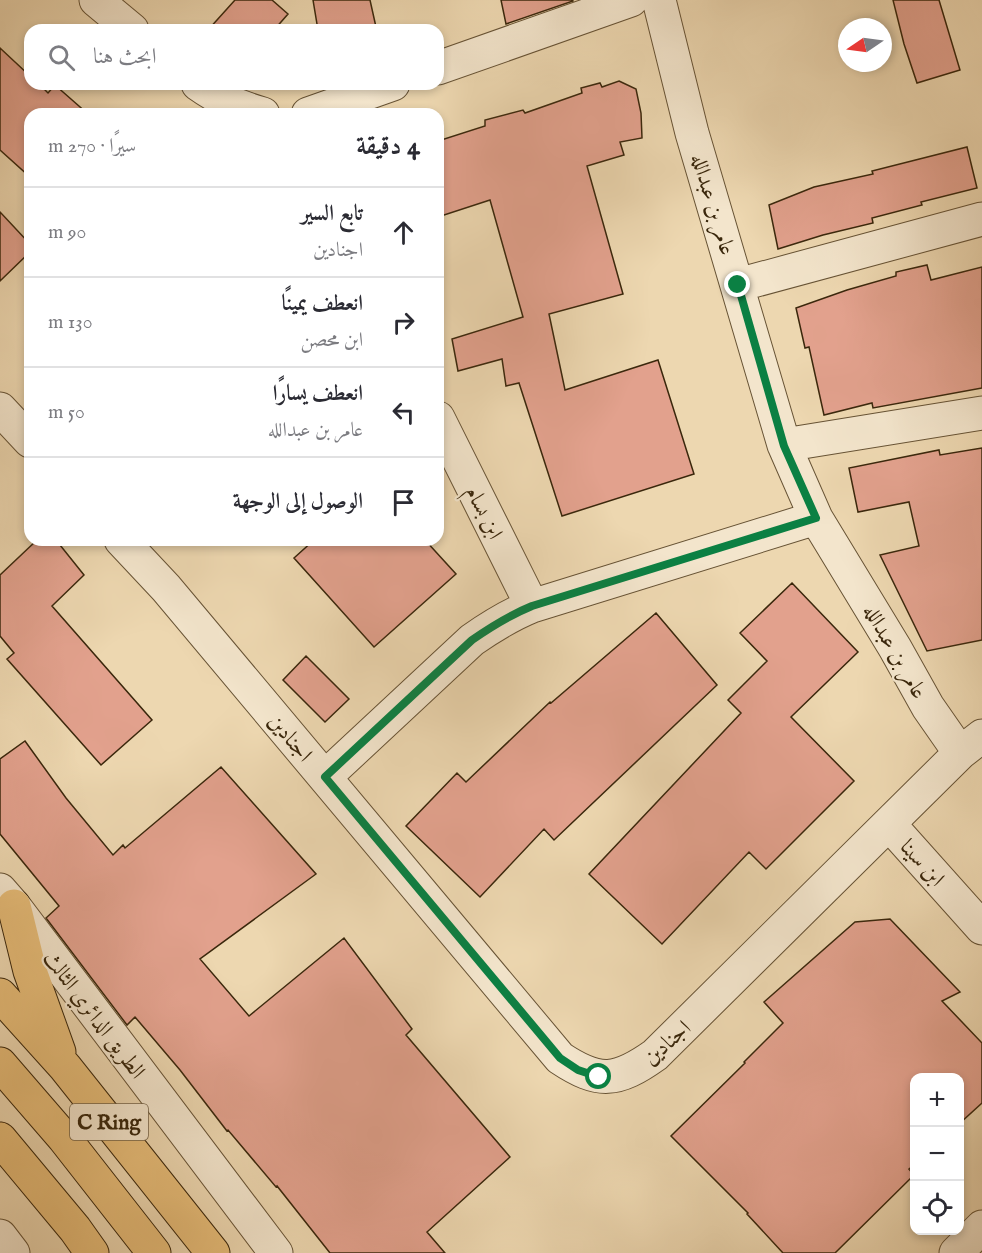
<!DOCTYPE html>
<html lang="ar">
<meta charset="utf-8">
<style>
:root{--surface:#fff;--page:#f7f7f7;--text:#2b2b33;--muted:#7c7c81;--line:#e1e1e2}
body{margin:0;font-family:"IM FELL English",Amiri,serif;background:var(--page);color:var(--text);direction:rtl}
.controls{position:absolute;right:18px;bottom:18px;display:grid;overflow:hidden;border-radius:12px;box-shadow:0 3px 9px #0003}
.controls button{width:54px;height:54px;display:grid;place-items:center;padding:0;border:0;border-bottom:2px solid var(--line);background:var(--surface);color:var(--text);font:30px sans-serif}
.compass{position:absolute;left:838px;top:18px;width:54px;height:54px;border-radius:50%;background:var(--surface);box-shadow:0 3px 9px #0003;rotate:257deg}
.stop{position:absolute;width:18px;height:18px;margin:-14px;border:4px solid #0b8043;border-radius:50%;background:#fff}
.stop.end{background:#0b8043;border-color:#fff;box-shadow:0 2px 6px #0008}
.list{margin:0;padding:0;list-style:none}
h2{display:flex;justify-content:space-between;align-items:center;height:78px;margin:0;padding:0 24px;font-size:26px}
h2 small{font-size:20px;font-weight:400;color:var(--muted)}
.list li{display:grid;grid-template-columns:39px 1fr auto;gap:18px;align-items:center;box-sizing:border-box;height:90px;padding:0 24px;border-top:2px solid var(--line)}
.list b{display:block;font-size:22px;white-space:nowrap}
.list p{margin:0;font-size:20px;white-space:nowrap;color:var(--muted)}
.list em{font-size:20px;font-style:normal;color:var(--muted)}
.icon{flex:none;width:33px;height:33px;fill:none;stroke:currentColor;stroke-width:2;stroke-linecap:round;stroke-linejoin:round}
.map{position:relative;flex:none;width:982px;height:1253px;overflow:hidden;direction:ltr}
.search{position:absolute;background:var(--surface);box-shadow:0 3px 9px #0003;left:24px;top:24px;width:420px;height:66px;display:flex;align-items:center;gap:15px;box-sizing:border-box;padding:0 21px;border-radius:18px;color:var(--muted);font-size:22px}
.panel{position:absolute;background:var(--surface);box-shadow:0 3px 9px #0003;left:24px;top:108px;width:420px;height:438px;border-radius:18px;direction:rtl}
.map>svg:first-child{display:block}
.building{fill:#e2a18d;stroke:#3a270c;stroke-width:1.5}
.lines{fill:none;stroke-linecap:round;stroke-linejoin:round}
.minor-casing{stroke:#675335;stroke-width:35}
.highway-casing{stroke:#3a270c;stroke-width:35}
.minor{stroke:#f3e5cc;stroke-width:33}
.highway{stroke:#e6bc78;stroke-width:33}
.route{stroke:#0b8043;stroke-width:8}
.labels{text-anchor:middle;stroke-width:4.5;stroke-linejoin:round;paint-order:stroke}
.shield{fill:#f3e5cc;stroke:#726046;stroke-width:1.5}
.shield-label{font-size:21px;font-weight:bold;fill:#3a270c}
.street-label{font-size:22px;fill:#3a270c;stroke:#f3e5cc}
</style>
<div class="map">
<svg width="982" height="1253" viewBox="0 0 982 1253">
<rect width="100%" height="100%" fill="#edd7b0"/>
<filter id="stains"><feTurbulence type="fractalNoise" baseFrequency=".00333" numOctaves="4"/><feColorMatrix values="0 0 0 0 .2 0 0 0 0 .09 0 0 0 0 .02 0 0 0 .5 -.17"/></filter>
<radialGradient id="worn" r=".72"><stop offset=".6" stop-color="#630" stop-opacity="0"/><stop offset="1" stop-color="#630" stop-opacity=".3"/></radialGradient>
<path class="building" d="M 235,0 L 272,0 L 288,14 L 274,30 L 208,30 Z
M 313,0 L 370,0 L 376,27 L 361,30 L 318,30 Z
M 501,0 L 572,0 L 573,1 L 506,24 Z
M 893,0 L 939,0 L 960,70 L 917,83 L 904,44 Z
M 0,48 L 30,76 L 30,84 L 39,84 L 48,93 L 55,85 L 88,114 L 30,114 L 30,177 L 0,150 Z
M 619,81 L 636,89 L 641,113 L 642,138 L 620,142 L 624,155 L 587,166 L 623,294 L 549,314 L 565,390 L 658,360 L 694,474 L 562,516 L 519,383 L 506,386 L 502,359 L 458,371 L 452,339 L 523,317 L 490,200 L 438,217 L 438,141 L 485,126 L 485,120 L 523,110 L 525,113 L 582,93 L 581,88 L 600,83 L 602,87 Z
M 967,147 L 977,188 L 921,202 L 922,205 L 872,218 L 873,223 L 823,235 L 778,249 L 769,205 L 814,187 L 873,174 L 872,171 Z
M 0,212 L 30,244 L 30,252 L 0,281 Z
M 927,265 L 931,280 L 982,267 L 982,388 L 873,408 L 872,403 L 824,415 L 809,347 L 805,348 L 796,308 L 847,290 L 896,276 L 896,272 Z
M 982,448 L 982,640 L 927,651 L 880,555 L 919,546 L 909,502 L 858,512 L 849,468 L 939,450 L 940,455 Z
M 37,540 L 56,540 L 84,575 L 52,606 L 152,720 L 101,765 L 7,659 L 14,653 L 0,636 L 0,575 Z
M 314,540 L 425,540 L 456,574 L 374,647 L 294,558 Z
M 792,583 L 858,652 L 791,717 L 854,781 L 766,869 L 749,852 L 662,944 L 589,874 L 741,713 L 728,700 L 767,661 L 740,633 Z
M 656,613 L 717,685 L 554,840 L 544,829 L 480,897 L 406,826 L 457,773 L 466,782 L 550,702 L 551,703 Z
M 306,656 L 349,699 L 325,722 L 283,680 Z
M 25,741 L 66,798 L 113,855 L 123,845 L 125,848 L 221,767 L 316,874 L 200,959 L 249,1016 L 344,938 L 412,1029 L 406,1035 L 510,1157 L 427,1232 L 445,1253 L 330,1253 L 277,1186 L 276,1187 L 228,1130 L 227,1131 L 180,1070 L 135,1017 L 127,1025 L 46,918 L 59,906 L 0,834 L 0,759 Z
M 890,919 L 960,992 L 942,1001 L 982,1043 L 982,1103 L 960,1123 L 960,1077 L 915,1077 L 915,1164 L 909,1169 L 914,1175 L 835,1253 L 783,1253 L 747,1214 L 748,1213 L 671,1136 L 745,1063 L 744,1062 L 783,1023 L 764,1002 L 855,922 Z"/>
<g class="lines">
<defs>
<path id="minor" d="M 96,0 L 132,30
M 659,0 L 692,133 L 784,445 L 816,518 L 895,648 L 928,707 L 960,753
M 438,68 L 631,0
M 198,84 C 219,99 238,107 263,114
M 308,114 L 393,84
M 738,285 L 982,219
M 0,409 L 30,441
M 438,418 L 532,606
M 784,445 L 982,413
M 121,540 L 166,588 L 560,1058 C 599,1084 617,1082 655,1055 L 960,753 L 982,736
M 325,777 L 472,640 C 492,626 510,615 532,606 L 816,518
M 889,824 L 982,928
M 0,890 L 14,906 L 276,1253
M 0,1236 L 13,1253
M 956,1253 L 982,1227"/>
<path id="highway" d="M 14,906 L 30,971 L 59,1052
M 0,995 L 65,1067 L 213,1253
M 0,1064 L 64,1138 L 154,1253
M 0,1139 L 75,1229 L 92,1253"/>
</defs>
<use href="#minor" class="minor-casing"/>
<use href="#highway" class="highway-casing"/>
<use href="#minor" class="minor"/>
<use href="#highway" class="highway"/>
</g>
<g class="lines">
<path class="route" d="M 599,1077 L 578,1070 L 560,1058 L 325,777 L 472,640 C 492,626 510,615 532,606 L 816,518 L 784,446 L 738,285"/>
</g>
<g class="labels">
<rect class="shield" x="70" y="1104" width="78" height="36" rx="4.5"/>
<g class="shield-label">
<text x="109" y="1129">C Ring</text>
</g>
<g class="street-label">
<text transform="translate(714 204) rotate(73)" y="8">عامر بن عبدالله</text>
<text transform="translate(485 512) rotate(63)" y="8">ابن بسام</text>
<text transform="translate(896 651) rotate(60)" y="8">عامر بن عبدالله</text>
<text transform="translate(291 737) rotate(50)" y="8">اجنادين</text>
<text transform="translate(923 862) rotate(48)" y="8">ابن سينا</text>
<text transform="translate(95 1014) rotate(53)" y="8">الطريق الدائري الثالث</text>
<text transform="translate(666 1042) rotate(-41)" y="8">اجنادين</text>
</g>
</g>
<rect width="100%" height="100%" filter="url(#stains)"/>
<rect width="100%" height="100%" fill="url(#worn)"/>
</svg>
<div class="controls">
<button>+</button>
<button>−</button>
<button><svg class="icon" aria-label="locate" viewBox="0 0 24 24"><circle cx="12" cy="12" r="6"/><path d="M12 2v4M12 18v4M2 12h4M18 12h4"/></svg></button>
</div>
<svg class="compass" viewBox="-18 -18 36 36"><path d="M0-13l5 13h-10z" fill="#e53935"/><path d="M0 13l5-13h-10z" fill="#7c7c81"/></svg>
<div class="stop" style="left:599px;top:1077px"></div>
<div class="stop end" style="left:738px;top:285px"></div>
<div class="search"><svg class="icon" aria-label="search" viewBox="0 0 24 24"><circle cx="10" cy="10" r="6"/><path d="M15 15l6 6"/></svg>ابحث هنا</div>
<section class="panel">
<h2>4 دقيقة<small>سيرًا · 270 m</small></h2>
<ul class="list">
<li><svg class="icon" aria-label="ahead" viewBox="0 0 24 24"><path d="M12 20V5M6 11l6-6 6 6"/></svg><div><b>تابع السير</b><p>اجنادين</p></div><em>90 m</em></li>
<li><svg class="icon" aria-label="right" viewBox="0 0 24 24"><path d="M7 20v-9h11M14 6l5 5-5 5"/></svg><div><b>انعطف يمينًا</b><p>ابن محصن</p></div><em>130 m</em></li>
<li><svg class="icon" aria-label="left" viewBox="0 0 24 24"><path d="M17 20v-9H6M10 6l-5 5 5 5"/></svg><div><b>انعطف يسارًا</b><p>عامر بن عبدالله</p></div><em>50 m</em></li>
<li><svg class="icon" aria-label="arrive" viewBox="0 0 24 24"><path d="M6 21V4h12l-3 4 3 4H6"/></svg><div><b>الوصول إلى الوجهة</b></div></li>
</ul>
</section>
</div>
